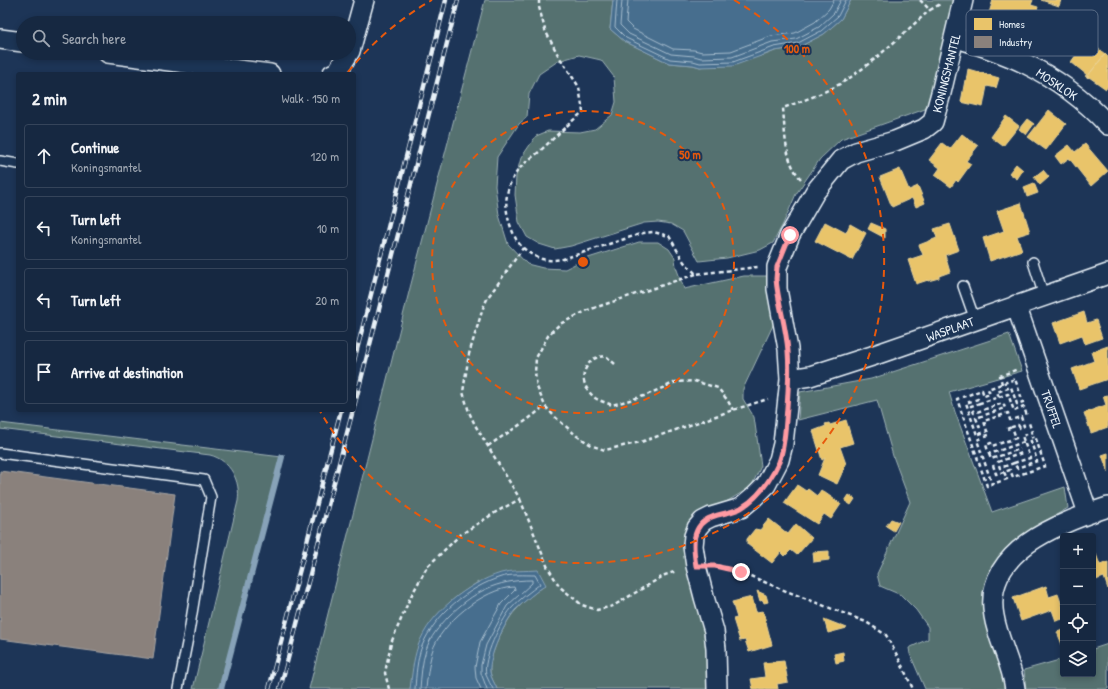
<!DOCTYPE html>
<meta charset="utf-8">
<style>
:root{--surface:#162841;--page:#23344c;--text:#f1f3f6;--muted:#9ea6b1;--line:#35445a}
body{margin:0;font-family:"Patrick Hand",sans-serif;background:var(--page);color:var(--text)}
.controls{position:absolute;right:12px;bottom:12px;display:grid;overflow:hidden;border-radius:4px;box-shadow:0 2px 6px #0003}
.controls button{width:36px;height:36px;display:grid;place-items:center;padding:0;border:0;border-bottom:1px solid var(--line);background:var(--surface);color:var(--text);font:20px sans-serif}
.stop{position:absolute;width:12px;height:12px;margin:-9px;border:3px solid #ff9aa2;border-radius:50%;background:#fff}
.stop.end{background:#ff9aa2;border-color:#fff;box-shadow:0 1px 4px #0008}
.list{margin:0;padding:0;list-style:none}
h2{display:flex;justify-content:space-between;align-items:center;height:52px;margin:0;padding:0 16px;font-size:17px}
h2 small{font-size:13px;font-weight:400;color:var(--muted)}
.list li{display:grid;grid-template-columns:26px 1fr auto;gap:12px;align-items:center;box-sizing:border-box;height:64px;margin:0 8px 8px;padding:0 8px;border:1px solid var(--line);border-radius:4px}
.list b{display:block;font-size:15px;white-space:nowrap}
.list p{margin:0;font-size:13px;white-space:nowrap;color:var(--muted)}
.list em{font-size:13px;font-style:normal;color:var(--muted)}
.icon{flex:none;width:22px;height:22px;fill:none;stroke:currentColor;stroke-width:2;stroke-linecap:round;stroke-linejoin:round}
.map{position:relative;flex:none;width:1108px;height:689px;overflow:hidden}
.search{position:absolute;background:var(--surface);box-shadow:0 2px 6px #0003;left:16px;top:16px;width:340px;height:44px;display:flex;align-items:center;gap:10px;box-sizing:border-box;padding:0 14px;border-radius:22px;color:var(--muted);font-size:15px}
.panel{position:absolute;background:var(--surface);box-shadow:0 2px 6px #0003;left:16px;top:72px;width:340px;height:340px;border-radius:4px}
.map>svg:first-child{display:block}
.green{fill:#54716f;stroke:#9eb1b4}
.water{fill:#466e8e;stroke:#87a2b8}
.homes{fill:#e9c46a;stroke:#e9d295}
.industry{fill:#8a817c;stroke:#a6a3a1}
.lines{fill:none;stroke-linecap:round;stroke-linejoin:round}
.shore{stroke:#a7bdce;stroke-width:1}
.stream{stroke:#87a2b8;stroke-width:6}
.lane-casing{stroke:#e8f1f8;stroke-width:12}
.street-casing{stroke:#e8f1f8;stroke-width:22}
.path{stroke:#e8f1f8;stroke-width:2.5;stroke-dasharray:4 3;stroke-linecap:butt}
.lane{stroke:#1d3557;stroke-width:9}
.street{stroke:#1d3557;stroke-width:19}
.rail-casing{stroke:#e8f1f8;stroke-width:4.5}
.rail{stroke:#1d3557;stroke-width:3;stroke-dasharray:9;stroke-linecap:butt}
.route{stroke:#ff9aa2;stroke-width:5}
.ring{fill:none;stroke:#e8590c;stroke-width:2;stroke-dasharray:7 5}
.labels{text-anchor:middle;stroke-width:4;stroke-linejoin:round;paint-order:stroke}
.street-label{font-size:13px;fill:#e8f1f8;stroke:#1d3557}
.key{fill:#1d3557;stroke:#5a6d87;stroke-width:1}
.key-label{font-size:11px;fill:#e8f1f8}
.centre{fill:#e8590c;stroke:#1d3557;stroke-width:2}
.ring-label{font-size:12px;text-anchor:middle;font-weight:bold;fill:#e8590c;stroke:#1d3557;stroke-width:4;stroke-linejoin:round;paint-order:stroke}
</style>
<div class="map">
<svg width="1108" height="689" viewBox="0 0 1108 689">
<rect width="100%" height="100%" fill="#1d3557"/>
<filter id="ink" filterUnits="userSpaceOnUse"><feTurbulence type="fractalNoise" baseFrequency=".025" numOctaves="2"/><feDisplacementMap in="SourceGraphic" scale="8" xChannelSelector="R" yChannelSelector="G"/><feConvolveMatrix kernelMatrix="1 2 1 2 8 2 1 2 1" color-interpolation-filters="sRGB"/></filter>
<g filter="url(#ink)">
<path class="green" d="M 485,0 L 613,0 L 610,29 L 624,41 L 669,63 L 693,65 L 700,67 L 765,55 L 775,51 L 799,47 L 824,34 L 841,19 L 851,0 L 953,0 L 928,108 L 841,139 L 820,159 L 796,194 L 783,224 L 773,243 L 760,250 L 727,258 L 699,261 L 683,231 L 671,224 L 658,222 L 644,223 L 571,246 L 555,249 L 539,244 L 527,237 L 519,222 L 515,195 L 516,176 L 521,158 L 536,136 L 548,131 L 580,132 L 595,129 L 612,115 L 616,102 L 614,77 L 601,60 L 579,55 L 558,61 L 539,74 L 529,94 L 527,117 L 519,124 L 497,157 L 495,186 L 499,215 L 508,244 L 527,264 L 543,268 L 565,269 L 585,259 L 639,242 L 658,242 L 669,249 L 675,258 L 676,267 L 684,289 L 744,276 L 768,276 L 775,321 L 743,389 L 743,399 L 754,417 L 761,466 L 751,487 L 689,524 L 706,631 L 710,689 L 497,689 C 495,684 491,678 490,672 C 488,657 505,622 515,611 C 524,601 535,592 546,585 L 478,582 L 456,597 L 438,614 L 418,647 L 410,689 L 309,689 L 410,288 Z
M 1009,334 L 1022,371 L 949,392 L 955,412 L 992,512 L 1065,487 L 1068,508 L 1029,531 L 994,564 L 985,592 L 985,618 L 1006,689 L 925,689 L 910,654 L 909,648 L 928,639 L 928,627 L 916,610 L 901,595 L 880,586 L 877,574 L 910,502 L 893,456 L 877,400 L 798,420 L 800,392 L 871,379 Z
M 0,423 L 282,457 L 221,689 L 193,689 L 238,501 C 241,481 230,460 210,455 L 0,429 Z
M 1108,644 L 1108,689 L 1026,689 L 1024,670 L 1063,659 L 1063,674 L 1093,674 L 1093,649 Z"/>
<path class="water" d="M 613,0 L 851,0 L 841,19 L 824,34 L 799,47 L 775,51 L 733,66 L 700,67 L 693,65 L 669,63 L 624,41 L 610,29 Z
M 538,570 L 546,585 C 535,592 525,601 515,610 C 505,622 488,657 490,672 C 491,678 495,684 497,689 L 410,689 C 412,675 413,660 418,646 C 429,613 468,583 501,573 C 512,570 526,571 538,570 Z"/>
<path class="homes" d="M 993,0 L 1033,0 L 1031,5 L 1038,7 L 1032,27 L 989,13 Z
M 1041,0 L 1061,0 L 1059,6 Z
M 1080,35 L 1105,54 L 1087,77 L 1085,76 L 1087,75 L 1071,62 L 1076,55 L 1069,50 Z
M 1105,54 L 1108,57 L 1108,86 L 1106,89 L 1089,77 L 1088,78 L 1087,77 Z
M 968,69 L 999,78 L 996,88 L 987,86 L 983,107 L 961,102 L 965,80 L 966,81 Z
M 1049,110 L 1066,124 L 1046,150 L 1028,137 Z
M 1006,116 L 1019,126 L 1003,146 L 991,137 Z
M 1027,119 L 1034,124 L 1026,135 L 1019,129 Z
M 962,134 L 978,146 L 966,161 L 971,164 L 958,182 L 956,180 L 951,187 L 935,175 L 940,168 L 929,160 L 942,143 L 950,149 Z
M 1085,144 L 1108,171 L 1091,186 L 1069,158 L 1061,164 L 1055,156 L 1069,145 L 1075,152 Z
M 1016,164 L 1023,170 L 1017,179 L 1009,173 Z
M 900,169 L 909,190 L 918,186 L 925,203 L 916,207 L 912,198 L 892,207 L 880,177 Z
M 1043,170 L 1049,177 L 1040,185 L 1034,177 Z
M 1034,183 L 1038,193 L 1027,197 L 1024,187 Z
M 1021,203 L 1030,232 L 1017,236 L 1022,250 L 990,261 L 983,238 L 1004,231 L 997,211 Z
M 825,222 L 846,233 L 850,224 L 866,233 L 852,260 L 815,241 Z
M 871,223 L 885,229 L 885,238 L 868,229 Z
M 950,224 L 959,250 L 945,255 L 950,272 L 939,276 L 939,278 L 928,281 L 928,280 L 916,284 L 908,260 L 923,255 L 919,245 L 937,238 L 934,229 Z
M 1084,312 L 1087,323 L 1096,320 L 1102,338 L 1085,344 L 1082,335 L 1060,343 L 1053,323 Z
M 1108,346 L 1108,379 L 1079,389 L 1072,369 L 1094,361 L 1091,352 Z
M 1108,395 L 1108,427 L 1091,433 L 1084,413 L 1106,405 L 1103,396 Z
M 846,420 L 853,443 L 840,447 L 846,464 L 837,484 L 818,475 L 825,458 L 822,460 L 813,431 L 826,426 L 825,424 L 829,423 L 830,425 Z
M 1108,453 L 1108,472 L 1102,455 Z
M 797,485 L 806,491 L 808,489 L 817,496 L 821,490 L 841,504 L 831,519 L 824,514 L 817,524 L 784,503 Z
M 849,495 L 855,499 L 851,505 L 845,501 Z
M 769,519 L 788,534 L 796,524 L 812,538 L 797,555 L 791,550 L 785,556 L 781,552 L 772,563 L 747,544 L 747,539 L 755,529 L 760,530 Z
M 891,519 L 899,522 L 894,531 L 886,526 Z
M 829,551 L 829,560 L 814,562 L 813,552 Z
M 1096,554 L 1100,565 L 1108,562 L 1108,589 L 1104,577 L 1093,581 L 1093,555 Z
M 1046,586 L 1049,597 L 1058,594 L 1063,608 L 1063,619 L 1056,621 L 1052,610 L 1021,621 L 1013,598 Z
M 757,591 L 766,595 L 768,602 L 764,603 L 763,600 L 760,601 Z
M 752,597 L 756,612 L 763,611 L 772,645 L 749,652 L 745,640 L 740,641 L 733,619 L 737,618 L 732,602 Z
M 824,619 L 847,628 L 828,633 Z
M 1063,630 L 1063,647 L 1057,632 Z
M 843,652 L 844,661 L 836,663 L 834,654 Z
M 784,661 L 788,682 L 777,684 L 778,689 L 753,689 L 751,679 L 765,677 L 763,663 Z"/>
<path class="industry" d="M 0,471 L 175,494 L 153,659 L 0,639 Z"/>
<g class="lines">
<path class="shore" d="M 617,0 L 615,27 L 626,38 L 670,59 L 693,61 L 700,63 L 733,62 L 774,47 L 798,43 L 821,31 L 838,16 L 846,0
M 622,0 L 620,25 L 629,34 L 671,54 L 694,56 L 701,58 L 732,57 L 772,42 L 796,39 L 819,27 L 834,13 L 841,0
M 628,0 L 626,22 L 633,29 L 673,49 L 694,50 L 702,52 L 731,51 L 771,36 L 795,33 L 815,22 L 829,9 L 834,0
M 415,689 C 416,675 417,659 422,646 C 435,614 469,587 501,577 C 511,574 525,575 535,575 L 540,584 C 530,592 519,599 511,609 C 501,621 482,659 486,675 C 488,680 491,685 493,689
M 420,689 C 421,676 422,662 426,650 C 430,637 439,627 448,617 C 473,592 496,580 532,580 L 532,583 L 507,606 L 486,645 L 481,665 L 481,673 L 487,689
M 426,689 C 427,677 429,664 432,652 C 440,624 484,588 514,587 L 515,590 L 501,604 L 480,642 L 475,667 L 476,678 L 481,689"/>
<path class="stream" d="M 221,689 L 282,457"/>
<defs>
<path id="lane" d="M 0,161 L 18,164
M 1033,262 L 1044,296
M 963,286 L 975,320
M 0,453 L 204,480 L 211,497 L 188,638 L 178,689"/>
<path id="street" d="M 955,37 C 978,45 1002,52 1024,63 C 1055,78 1085,100 1108,125
M 0,39 L 23,42
M 108,53 L 270,74
M 332,74 L 337,72 L 350,51 L 364,0
M 1016,305 L 1088,513
M 790,379 L 810,376 L 872,356 L 1108,274
M 717,689 L 716,649 L 714,631 L 704,597 L 696,566 L 693,546 L 694,536 L 697,528 L 703,521 L 711,517 L 741,508 L 754,497 L 766,485 L 779,460 L 783,444 L 790,379 L 788,349 L 777,289 L 777,267 L 790,235 L 815,192 L 841,160 L 856,152 L 895,141 L 924,129 L 933,122 L 941,93 L 963,0
M 1015,689 C 1012,663 998,641 994,616 C 982,551 1059,523 1108,507"/>
</defs>
<use href="#lane" class="lane-casing"/>
<use href="#street" class="street-casing"/>
<path class="path" d="M 539,0 L 539,7 L 545,30 L 558,55 L 579,87 L 583,112 C 568,124 554,138 540,151 C 534,156 528,160 523,165 C 501,187 503,213 516,239 C 521,248 532,256 542,259 C 549,261 556,260 563,259 L 643,233 L 653,232 L 669,236 L 684,262 L 696,274 L 758,267
M 920,0 L 930,10 L 942,3
M 801,179 C 784,161 785,131 783,108 C 802,101 822,94 840,84 C 873,64 901,35 930,10
M 696,274 L 588,310 L 560,324 L 549,334 L 536,358 L 535,373 L 537,387 L 545,406 L 555,417 L 577,436 L 593,446 L 605,450 L 641,442 L 733,410 L 768,399
M 615,364 L 606,356 C 595,357 591,359 586,368 C 580,379 586,390 595,398 C 600,401 607,403 612,405 L 644,396 L 676,382 L 694,381 L 718,388 L 728,401 L 733,410
M 1002,384 L 1000,376 L 1018,369
M 999,397 L 1008,394 L 1014,411 L 1024,407 L 1027,416
M 980,428 L 976,418 L 1005,408 L 1003,403 L 974,413 L 971,406 L 980,403
M 1007,429 L 1012,427
M 985,436 L 989,435 L 987,431
M 981,438 L 977,440 L 992,484
M 1024,442 L 989,454 L 986,445 L 991,443 L 992,446 L 1016,438 L 1012,427 L 1018,425 L 1020,428 L 1024,426 L 1021,417 L 1010,420 L 1008,413 L 984,421 L 987,431 L 977,435 L 966,403 L 978,399 L 980,403 L 999,397 L 997,392 L 1011,387 L 1017,404 L 1023,402 L 1015,379 L 988,389 L 990,394 L 984,396 L 982,390 L 957,399 L 987,486 L 1007,479 L 1004,472 L 1010,470 L 1013,477 L 1045,466 L 1035,436 L 1030,438 L 1037,461 L 1017,468 L 1014,463 L 1030,458 L 1022,436 L 1032,432 L 1029,423
M 488,446 L 527,420 L 545,406
M 989,454 L 991,459 L 1020,449
M 1014,463 L 1000,468 L 998,462 L 1022,453
M 993,465 L 996,474 L 1004,472
M 520,499 L 548,568 L 560,587 L 582,605 L 597,610 L 613,606 L 665,575 L 677,571
M 717,566 L 741,572 L 781,589 L 866,622 L 886,635 L 898,657 L 913,689
M 389,689 L 385,673 L 391,643 L 410,598 L 427,567 L 460,535 L 496,512 L 520,499 L 475,425 L 469,412 L 463,392 L 469,354 L 483,308 L 488,297 L 497,285 L 523,248"/>
<use href="#lane" class="lane"/>
<use href="#street" class="street"/>
<defs>
<path id="rail" d="M 354,361 L 446,0
M 354,407 L 458,0
M 269,689 L 341,410
M 280,689 L 353,410"/>
</defs>
<use href="#rail" class="rail-casing"/>
<use href="#rail" class="rail"/>
</g>
</g>
<g class="lines" filter="url(#ink)">
<path class="route" d="M 741,572 L 715,566 L 696,566 C 693,547 690,525 712,517 C 721,513 732,513 741,508 C 758,498 771,479 779,462 C 784,449 785,434 786,420 C 788,396 790,375 788,351 C 786,326 778,303 776,279 L 777,267 L 790,235"/>
</g>
<g class="ring">
<circle cx="583" cy="262" r="151"/>
<path d="M348 72A302 302 0 0 1 432 0M734 0A302 302 0 1 1 320 411"/>
</g>
<g class="labels">
<g class="street-label">
<text transform="translate(946 73) rotate(-76)" y="5">KONINGSMANTEL</text>
<text transform="translate(1057 84) rotate(34)" y="5">MOSKLOK</text>
<text transform="translate(950 329) rotate(-20)" y="5">WASPLAAT</text>
<text transform="translate(1052 409) rotate(71)" y="5">TRUFFEL</text>
</g>
</g>
<rect x="966" y="10" width="132" height="46" rx="6" class="key"/>
<rect x="974" y="18" width="18" height="12" fill="#e9c46a"/>
<rect x="974" y="36" width="18" height="12" fill="#8a817c"/>
<g class="key-label">
<text x="999" y="28">Homes</text>
<text x="999" y="46">Industry</text>
</g>
<circle cx="583" cy="262" r="6" class="centre"/>
<g class="ring-label">
<text x="797" y="53">100 m</text>
<text x="690" y="159">50 m</text>
</g>
</svg>
<div class="controls">
<button>+</button>
<button>−</button>
<button><svg class="icon" aria-label="locate" viewBox="0 0 24 24"><circle cx="12" cy="12" r="6"/><path d="M12 2v4M12 18v4M2 12h4M18 12h4"/></svg></button>
<button><svg class="icon" aria-label="layers" viewBox="0 0 24 24"><path d="M12 4l9 5-9 5-9-5zM3 14l9 5 9-5"/></svg></button>
</div>
<div class="stop" style="left:790px;top:235px"></div>
<div class="stop end" style="left:741px;top:572px"></div>
<div class="search"><svg class="icon" aria-label="search" viewBox="0 0 24 24"><circle cx="10" cy="10" r="6"/><path d="M15 15l6 6"/></svg>Search here</div>
<section class="panel">
<h2>2 min<small>Walk · 150 m</small></h2>
<ul class="list">
<li><svg class="icon" aria-label="ahead" viewBox="0 0 24 24"><path d="M12 20V5M6 11l6-6 6 6"/></svg><div><b>Continue</b><p>Koningsmantel</p></div><em>120 m</em></li>
<li><svg class="icon" aria-label="left" viewBox="0 0 24 24"><path d="M17 20v-9H6M10 6l-5 5 5 5"/></svg><div><b>Turn left</b><p>Koningsmantel</p></div><em>10 m</em></li>
<li><svg class="icon" aria-label="left" viewBox="0 0 24 24"><path d="M17 20v-9H6M10 6l-5 5 5 5"/></svg><div><b>Turn left</b></div><em>20 m</em></li>
<li><svg class="icon" aria-label="arrive" viewBox="0 0 24 24"><path d="M6 21V4h12l-3 4 3 4H6"/></svg><div><b>Arrive at destination</b></div></li>
</ul>
</section>
</div>
